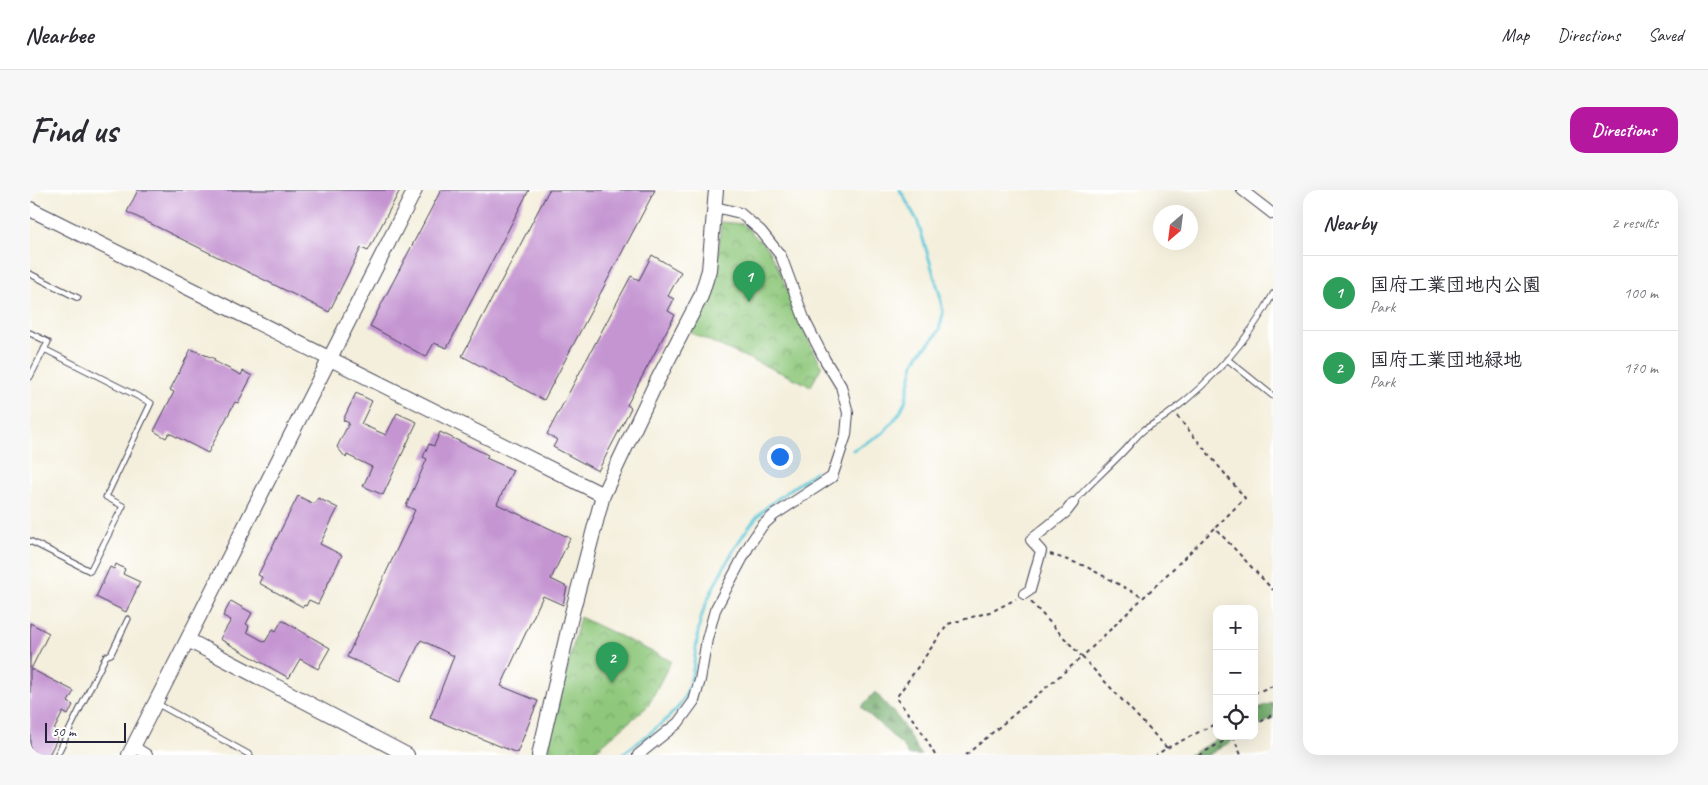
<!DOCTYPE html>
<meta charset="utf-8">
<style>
:root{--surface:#fff;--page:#f7f7f7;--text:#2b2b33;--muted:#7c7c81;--line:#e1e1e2;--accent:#b5179e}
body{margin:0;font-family:Caveat,"Klee One",sans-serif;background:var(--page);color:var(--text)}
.controls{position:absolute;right:15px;bottom:15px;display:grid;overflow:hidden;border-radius:10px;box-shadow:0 5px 20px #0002}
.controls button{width:45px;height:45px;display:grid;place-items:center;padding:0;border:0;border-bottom:1px solid var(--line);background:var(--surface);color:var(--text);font:25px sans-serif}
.compass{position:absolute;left:1123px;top:15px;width:45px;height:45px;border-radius:50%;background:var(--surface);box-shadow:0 5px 20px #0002;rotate:208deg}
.scale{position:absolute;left:15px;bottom:12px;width:81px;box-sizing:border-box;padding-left:5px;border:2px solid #22223b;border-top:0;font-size:14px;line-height:18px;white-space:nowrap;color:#22223b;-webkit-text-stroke:4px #fff;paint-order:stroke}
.you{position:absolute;left:749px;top:266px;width:18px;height:18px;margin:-12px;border:4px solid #fff;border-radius:50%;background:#1a73e8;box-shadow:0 0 0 8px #1a73e833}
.badge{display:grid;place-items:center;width:32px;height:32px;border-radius:50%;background:var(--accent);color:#fff;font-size:16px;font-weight:700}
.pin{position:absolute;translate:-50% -41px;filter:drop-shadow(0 1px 2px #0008)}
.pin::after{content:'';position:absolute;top:26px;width:18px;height:15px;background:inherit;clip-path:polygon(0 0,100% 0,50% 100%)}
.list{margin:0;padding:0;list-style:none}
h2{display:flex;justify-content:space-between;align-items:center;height:65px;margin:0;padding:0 20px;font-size:21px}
h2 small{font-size:16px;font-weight:400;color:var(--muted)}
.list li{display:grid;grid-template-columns:32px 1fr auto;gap:15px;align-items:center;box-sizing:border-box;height:75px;padding:0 20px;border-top:1px solid var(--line)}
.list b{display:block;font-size:19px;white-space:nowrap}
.list p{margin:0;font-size:16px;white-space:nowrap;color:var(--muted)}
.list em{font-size:16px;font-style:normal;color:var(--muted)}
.icon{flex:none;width:28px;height:28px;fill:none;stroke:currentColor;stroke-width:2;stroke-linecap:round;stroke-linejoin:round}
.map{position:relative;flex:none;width:1243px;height:565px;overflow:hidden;border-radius:15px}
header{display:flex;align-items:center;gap:30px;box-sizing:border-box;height:70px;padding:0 25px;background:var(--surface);border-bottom:1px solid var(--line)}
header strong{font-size:24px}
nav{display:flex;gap:28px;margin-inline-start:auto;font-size:18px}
.intro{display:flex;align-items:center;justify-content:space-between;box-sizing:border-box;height:120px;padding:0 30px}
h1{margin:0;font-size:35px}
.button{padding:12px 22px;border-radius:15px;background:var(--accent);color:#fff;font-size:18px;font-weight:700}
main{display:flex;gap:30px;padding:0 30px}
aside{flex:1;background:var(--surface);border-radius:15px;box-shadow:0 5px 20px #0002}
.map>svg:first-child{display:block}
.forest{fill:url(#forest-firs);stroke:#4a6754}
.park{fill:url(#park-crowns);stroke:#58755c}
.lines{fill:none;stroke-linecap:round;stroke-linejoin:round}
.stream{stroke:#5dc7d8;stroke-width:3}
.building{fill:#c595d2}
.service-casing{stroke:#424153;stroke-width:7}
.minor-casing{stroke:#424153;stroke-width:12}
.tertiary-casing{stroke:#424153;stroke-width:16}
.path{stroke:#424153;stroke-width:2;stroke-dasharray:4 4;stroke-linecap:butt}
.service{stroke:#fff;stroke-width:5}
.minor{stroke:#fff;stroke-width:10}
.tertiary{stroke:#fff;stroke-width:14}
</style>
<header>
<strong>Nearbee</strong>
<nav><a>Map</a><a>Directions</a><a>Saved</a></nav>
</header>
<div class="intro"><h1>Find us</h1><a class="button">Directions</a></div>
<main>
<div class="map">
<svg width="1243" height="565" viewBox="0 0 1243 565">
<defs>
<pattern id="forest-firs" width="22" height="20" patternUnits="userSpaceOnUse" patternTransform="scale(1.25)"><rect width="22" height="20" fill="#73ac6c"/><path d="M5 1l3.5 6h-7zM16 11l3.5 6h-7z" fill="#5e8c5a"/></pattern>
<pattern id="park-crowns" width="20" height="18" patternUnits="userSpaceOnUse" patternTransform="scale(1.25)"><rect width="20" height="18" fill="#8fc87c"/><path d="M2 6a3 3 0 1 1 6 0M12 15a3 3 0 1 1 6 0" fill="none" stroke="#74a267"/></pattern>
</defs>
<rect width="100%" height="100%" fill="#fff"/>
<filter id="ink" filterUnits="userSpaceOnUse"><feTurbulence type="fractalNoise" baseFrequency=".02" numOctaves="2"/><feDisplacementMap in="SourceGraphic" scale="10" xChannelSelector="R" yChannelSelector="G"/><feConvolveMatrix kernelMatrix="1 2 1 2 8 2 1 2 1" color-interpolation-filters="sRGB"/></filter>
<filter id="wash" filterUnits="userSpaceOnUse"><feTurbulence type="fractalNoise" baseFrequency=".0096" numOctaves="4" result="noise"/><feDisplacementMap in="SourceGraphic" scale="20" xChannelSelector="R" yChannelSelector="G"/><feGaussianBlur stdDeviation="1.12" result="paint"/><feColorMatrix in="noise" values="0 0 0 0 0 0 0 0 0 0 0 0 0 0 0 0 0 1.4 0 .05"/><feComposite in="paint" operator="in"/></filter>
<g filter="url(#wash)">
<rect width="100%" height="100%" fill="#f4efdc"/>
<path class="forest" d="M 845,502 L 868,528 L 891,565 L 878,565 L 874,557 L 831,517 Z
M 1243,513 L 1243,528 L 1224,539 L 1224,519 Z
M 1193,546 L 1211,546 L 1178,565 L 1159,565 Z"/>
<path class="park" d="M 691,32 L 713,34 L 737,58 L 747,75 L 776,146 L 792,176 L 781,196 L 661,143 L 677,107 L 687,80 Z
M 550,427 L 641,471 L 618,516 L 560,565 L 516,565 Z"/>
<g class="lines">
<path class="stream" d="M 823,260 L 853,243 L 869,224 L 875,212 L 884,173 L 889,164 L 904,148 L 909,140 L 913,124 L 910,105 L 893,49 L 887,30 L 870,0
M 591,565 C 606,554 642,528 651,513 C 666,490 664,459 670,432 C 677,404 713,337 736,318 C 751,305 769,294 785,282"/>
</g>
<g id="blocks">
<path class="building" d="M 108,0 L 370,0 L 338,61 L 331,58 L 299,122 L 97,22 Z
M 411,0 L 499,0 L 417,158 L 404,153 L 396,167 L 340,136 Z
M 519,0 L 625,0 L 514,210 L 432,166 Z
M 622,65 L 651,82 L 638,106 L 644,109 L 638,121 L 645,125 L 597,215 L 601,218 L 568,281 L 523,257 L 527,250 L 517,244 L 601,86 L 609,90 Z
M 161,159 L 185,169 L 184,171 L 211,185 L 213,181 L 222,186 L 208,213 L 205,212 L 178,263 L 139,243 L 136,248 L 124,241 L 144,202 L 140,200 Z
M 326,203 L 342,211 L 331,234 L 356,245 L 367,223 L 387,232 L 353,305 L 333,296 L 342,277 L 317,265 L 316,268 L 307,257 L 319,233 L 313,230 Z
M 410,242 L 458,265 L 456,268 L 483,280 L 467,314 L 540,348 L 521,389 L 537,397 L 533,415 L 513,406 L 471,496 L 508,511 L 487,563 L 400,528 L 424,466 L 391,450 L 371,491 L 317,467 L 385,320 L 376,316 L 397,269 L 393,267 L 399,254 L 404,256 Z
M 268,306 L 284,314 L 288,308 L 308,318 L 290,354 L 312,365 L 288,414 L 279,410 L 276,416 L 274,415 L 273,417 L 229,393 L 232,387 L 228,385 Z
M 86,374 L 95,379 L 93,384 L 110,392 L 96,422 L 66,407 L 80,377 L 84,379 Z
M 201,411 L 222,423 L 216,434 L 219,436 L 217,442 L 235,452 L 243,439 L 246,441 L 252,430 L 300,458 L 288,479 L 270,469 L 259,488 L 190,449 L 201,430 L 193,426 Z
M 0,433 L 19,443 L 1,479 L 44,501 L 38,512 L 43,515 L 38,525 L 33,522 L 22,544 L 28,547 L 19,565 L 0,565 Z"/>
</g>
</g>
<g filter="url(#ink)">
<use href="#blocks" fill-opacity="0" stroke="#424153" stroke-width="1"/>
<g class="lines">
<defs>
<path id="service" d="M 0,84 L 48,108
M 0,143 L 18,152 L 0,187
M 1197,169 L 1243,206
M 1043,313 C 1059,294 1077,279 1094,261 C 1101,254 1107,245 1115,239 C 1124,233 1133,229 1141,222 C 1181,192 1220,148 1243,104
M 0,351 L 60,381 L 93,316 L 76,307 L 121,213 L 14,159
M 126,513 L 220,565
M 27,565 L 76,466 L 81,464 L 98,429"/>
<path id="minor" d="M 1212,0 L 1243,24
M 994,404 L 1000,400 L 1011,361 L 1001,350 L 1036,322 L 1043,313
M 103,556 L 117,565
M 608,565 L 648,533 L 664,511 L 670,490 L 677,449 L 685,420 L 720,354 L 732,336 L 744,325 L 802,287 L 816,245 L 818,223 L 811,196 L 795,170 L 775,131 L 751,66 L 731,41 L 710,23 L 685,17"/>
<path id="tertiary" d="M 0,19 L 573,305
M 158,450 L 377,565
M 99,565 L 385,0
M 509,565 L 542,423 L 573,305 L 624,197 L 671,106 L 679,80 L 686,0"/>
</defs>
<use href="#service" class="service-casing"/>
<use href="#minor" class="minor-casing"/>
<use href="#tertiary" class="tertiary-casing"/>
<path class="path" d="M 1147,226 L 1215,308 L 1185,338 L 1243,400
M 1020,364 L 1055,376 L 1112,407
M 1001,412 L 1052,467 L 1185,338
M 1224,503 L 1243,496
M 1224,536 L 1243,524
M 1203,546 L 1211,565
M 1137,558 L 1187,533
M 905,565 L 889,537 L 866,508 L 918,434 L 963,421 L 986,409
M 936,565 L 1052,467 L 1137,558 L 1126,565
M 1169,565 L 1203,546"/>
<use href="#service" class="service"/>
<use href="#minor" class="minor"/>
<use href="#tertiary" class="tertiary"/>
</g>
</g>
</svg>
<div class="controls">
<button>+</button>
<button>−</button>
<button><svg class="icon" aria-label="locate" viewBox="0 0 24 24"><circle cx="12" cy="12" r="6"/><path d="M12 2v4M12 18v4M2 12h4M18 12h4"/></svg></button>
</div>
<svg class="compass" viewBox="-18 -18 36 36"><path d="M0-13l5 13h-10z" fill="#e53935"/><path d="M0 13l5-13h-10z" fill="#7c7c81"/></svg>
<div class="scale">50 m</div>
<div class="you"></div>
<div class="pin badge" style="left:719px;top:112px;background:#2e9e5b">1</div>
<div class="pin badge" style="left:582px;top:493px;background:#2e9e5b">2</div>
</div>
<aside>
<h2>Nearby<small>2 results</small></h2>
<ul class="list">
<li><span class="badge" style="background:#2e9e5b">1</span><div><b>国府工業団地内公園</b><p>Park</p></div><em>100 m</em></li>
<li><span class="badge" style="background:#2e9e5b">2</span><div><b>国府工業団地緑地</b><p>Park</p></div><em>170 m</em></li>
</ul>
</aside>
</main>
